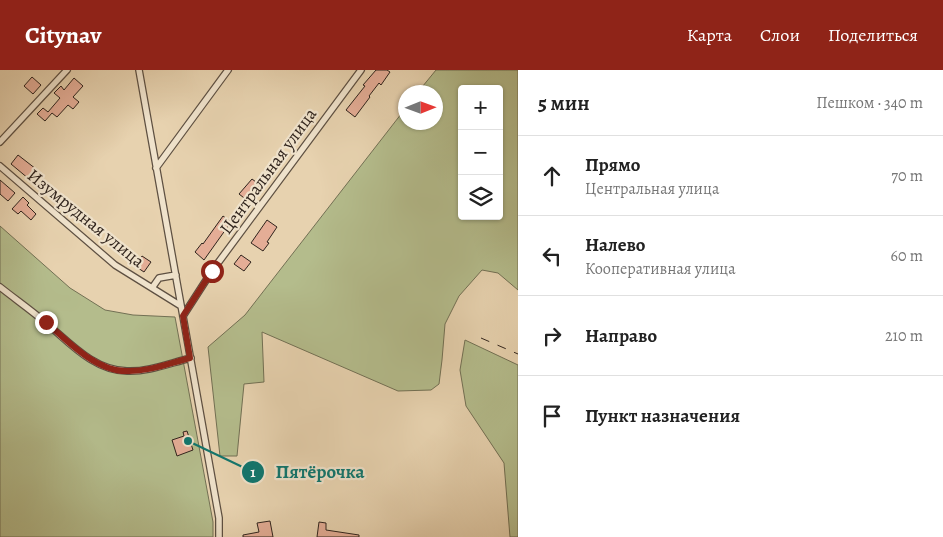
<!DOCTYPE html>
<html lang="ru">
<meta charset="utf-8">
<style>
:root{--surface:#fff;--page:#f2f2f2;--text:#222;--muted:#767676;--line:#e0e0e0;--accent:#8f2418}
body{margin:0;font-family:Alegreya,serif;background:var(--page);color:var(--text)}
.controls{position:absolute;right:15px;top:15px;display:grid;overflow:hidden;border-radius:5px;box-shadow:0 1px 4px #0004}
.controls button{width:45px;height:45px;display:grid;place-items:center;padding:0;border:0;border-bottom:1px solid var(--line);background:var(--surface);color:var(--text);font:25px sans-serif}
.compass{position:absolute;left:398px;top:15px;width:45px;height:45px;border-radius:50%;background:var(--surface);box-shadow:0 1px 4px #0004;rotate:89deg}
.stop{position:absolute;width:15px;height:15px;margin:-11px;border:4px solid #8f2418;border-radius:50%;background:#fff}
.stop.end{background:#8f2418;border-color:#fff;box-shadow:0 1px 5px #0008}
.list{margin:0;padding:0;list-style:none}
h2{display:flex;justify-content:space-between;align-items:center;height:65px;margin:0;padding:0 20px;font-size:21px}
h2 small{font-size:16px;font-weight:400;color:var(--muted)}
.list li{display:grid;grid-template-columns:32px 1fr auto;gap:15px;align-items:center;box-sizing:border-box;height:80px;padding:0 20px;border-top:1px solid var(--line)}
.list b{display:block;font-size:19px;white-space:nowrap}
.list p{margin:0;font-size:16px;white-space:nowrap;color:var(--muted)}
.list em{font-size:16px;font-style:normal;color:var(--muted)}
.icon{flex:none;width:28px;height:28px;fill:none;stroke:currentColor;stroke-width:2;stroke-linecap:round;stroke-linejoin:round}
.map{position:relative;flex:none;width:518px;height:467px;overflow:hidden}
header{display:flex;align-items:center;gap:30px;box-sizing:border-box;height:70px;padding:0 25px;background:var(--accent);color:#fff}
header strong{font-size:24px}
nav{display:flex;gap:28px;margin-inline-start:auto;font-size:18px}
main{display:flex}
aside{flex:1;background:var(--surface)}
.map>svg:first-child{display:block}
.green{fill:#b4bc8c;stroke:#727054;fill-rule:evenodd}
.building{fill:#e4ad96;stroke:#30241d}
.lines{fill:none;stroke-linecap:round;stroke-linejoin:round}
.minor-casing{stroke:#5e5042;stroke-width:8}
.minor{stroke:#efe2cb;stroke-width:5.5}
.rail{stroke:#30241d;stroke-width:1;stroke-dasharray:9 9;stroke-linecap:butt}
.route{stroke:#8f2418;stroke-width:6}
.labels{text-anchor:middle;stroke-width:4.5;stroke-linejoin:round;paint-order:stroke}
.street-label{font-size:18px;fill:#30241d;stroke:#efe2cb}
.leader{fill:none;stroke:#0f766e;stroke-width:2}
.callout-dot{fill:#0f766e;stroke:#efe2cb;stroke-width:2}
.mark-label{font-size:15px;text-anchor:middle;font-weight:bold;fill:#fff}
.callout-label{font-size:19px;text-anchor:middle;font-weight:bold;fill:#0f766e;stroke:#efe2cb;stroke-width:4.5;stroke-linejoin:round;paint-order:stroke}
</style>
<header>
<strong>Citynav</strong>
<nav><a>Карта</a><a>Слои</a><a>Поделиться</a></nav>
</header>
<main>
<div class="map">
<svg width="518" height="467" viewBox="0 0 518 467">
<rect width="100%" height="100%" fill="#e7d2af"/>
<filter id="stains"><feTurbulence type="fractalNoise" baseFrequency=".004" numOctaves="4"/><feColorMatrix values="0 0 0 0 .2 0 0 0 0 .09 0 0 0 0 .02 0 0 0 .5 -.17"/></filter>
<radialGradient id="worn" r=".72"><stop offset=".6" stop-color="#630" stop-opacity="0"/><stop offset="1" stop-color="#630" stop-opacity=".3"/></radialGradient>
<path class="green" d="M 436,0 L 518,0 L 518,220 L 498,203 L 482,200 L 459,226 L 445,254 L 442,290 L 439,314 L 431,320 L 398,321 L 262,262 L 264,312 L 244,314 L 237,386 L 220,386 L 208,277 L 245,245 L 405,39 L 406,52 L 436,52 L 436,22 L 418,22 ZM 462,19 L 499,19 L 499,146 L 462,146 Z
M 0,156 L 70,218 L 105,240 L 133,245 L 175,247 L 213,452 L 213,467 L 0,467 Z
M 465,270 L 518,295 L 518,467 L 510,467 L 504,393 L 466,336 L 460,300 Z"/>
<path class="building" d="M 376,0 L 387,0 L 390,2 L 381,15 L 379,13 L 369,26 L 370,27 L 355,47 L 346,40 L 365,16 L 363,15 Z
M 32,7 L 41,15 L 33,24 L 24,16 Z
M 74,8 L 83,16 L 73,27 L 79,32 L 73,39 L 68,35 L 57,47 L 52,43 L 45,51 L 37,44 L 43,38 L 48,42 L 60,28 L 54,23 L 61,16 L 64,20 Z
M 18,85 L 36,99 L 29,109 L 11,94 Z
M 252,109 L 260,115 L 248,131 L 239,124 Z
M 0,110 L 15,123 L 8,131 L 0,124 Z
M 23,127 L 29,133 L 27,135 L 36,144 L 31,150 L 21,141 L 18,144 L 12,139 Z
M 223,146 L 231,152 L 204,190 L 195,182 L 202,173 L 203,174 Z
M 267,150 L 277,157 L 267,172 L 269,173 L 263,181 L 251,173 Z
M 241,185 L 251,192 L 244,201 L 234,194 Z
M 142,186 L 151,192 L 144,202 L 135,196 Z
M 187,361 L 193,380 L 177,386 L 172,370 L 184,366 L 183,362 Z
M 270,451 L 273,467 L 243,467 L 243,465 L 259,462 L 257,453 Z
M 319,452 L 326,453 L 326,460 L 359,465 L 359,467 L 317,467 Z"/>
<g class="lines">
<defs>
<path id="minor" d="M 139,0 L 219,448 L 219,467
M 0,72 L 67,0
M 0,96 L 115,195 L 181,236
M 156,98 L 228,0
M 0,217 C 15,229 31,240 46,253 C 69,272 94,301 127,301 C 148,302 170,293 191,288
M 152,218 L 159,208 L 176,205
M 183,246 L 212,201 L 361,0"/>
</defs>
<use href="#minor" class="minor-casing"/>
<use href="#minor" class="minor"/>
<path class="rail" d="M 481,268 L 518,284"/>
</g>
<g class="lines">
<path class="route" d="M 46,252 C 67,271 96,301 126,301 C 148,302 170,293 190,288 L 183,246 L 212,201"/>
</g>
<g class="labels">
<g class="street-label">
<text transform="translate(268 101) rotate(-54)" y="6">Центральная улица</text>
<text transform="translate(86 148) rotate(39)" y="6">Изумрудная улица</text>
</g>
</g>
<path class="leader" d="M188 371L253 402"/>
<g class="callout-dot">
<circle cx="188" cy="371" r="5"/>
<circle cx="253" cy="402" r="12"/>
</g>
<g class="mark-label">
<text x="253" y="407">1</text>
</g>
<g class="callout-label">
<text x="320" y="408">Пятёрочка</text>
</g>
<rect width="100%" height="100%" filter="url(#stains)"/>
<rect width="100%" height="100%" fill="url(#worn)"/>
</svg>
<div class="controls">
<button>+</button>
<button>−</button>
<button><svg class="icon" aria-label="layers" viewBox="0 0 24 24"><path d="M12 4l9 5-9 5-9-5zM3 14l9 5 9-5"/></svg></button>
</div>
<svg class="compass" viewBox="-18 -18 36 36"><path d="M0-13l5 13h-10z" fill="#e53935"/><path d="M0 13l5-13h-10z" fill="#767676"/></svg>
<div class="stop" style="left:212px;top:201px"></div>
<div class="stop end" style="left:46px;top:252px"></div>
</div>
<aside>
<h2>5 мин<small>Пешком · 340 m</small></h2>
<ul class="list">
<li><svg class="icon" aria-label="ahead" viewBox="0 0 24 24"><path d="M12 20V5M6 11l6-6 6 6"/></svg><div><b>Прямо</b><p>Центральная улица</p></div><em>70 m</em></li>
<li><svg class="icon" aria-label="left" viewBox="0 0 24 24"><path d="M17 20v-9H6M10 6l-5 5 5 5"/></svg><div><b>Налево</b><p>Кооперативная улица</p></div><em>60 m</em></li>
<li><svg class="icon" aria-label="right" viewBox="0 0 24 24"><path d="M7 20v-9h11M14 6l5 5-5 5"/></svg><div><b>Направо</b></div><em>210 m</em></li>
<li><svg class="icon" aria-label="arrive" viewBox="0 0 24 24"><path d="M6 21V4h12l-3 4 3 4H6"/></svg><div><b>Пункт назначения</b></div></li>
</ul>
</aside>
</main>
